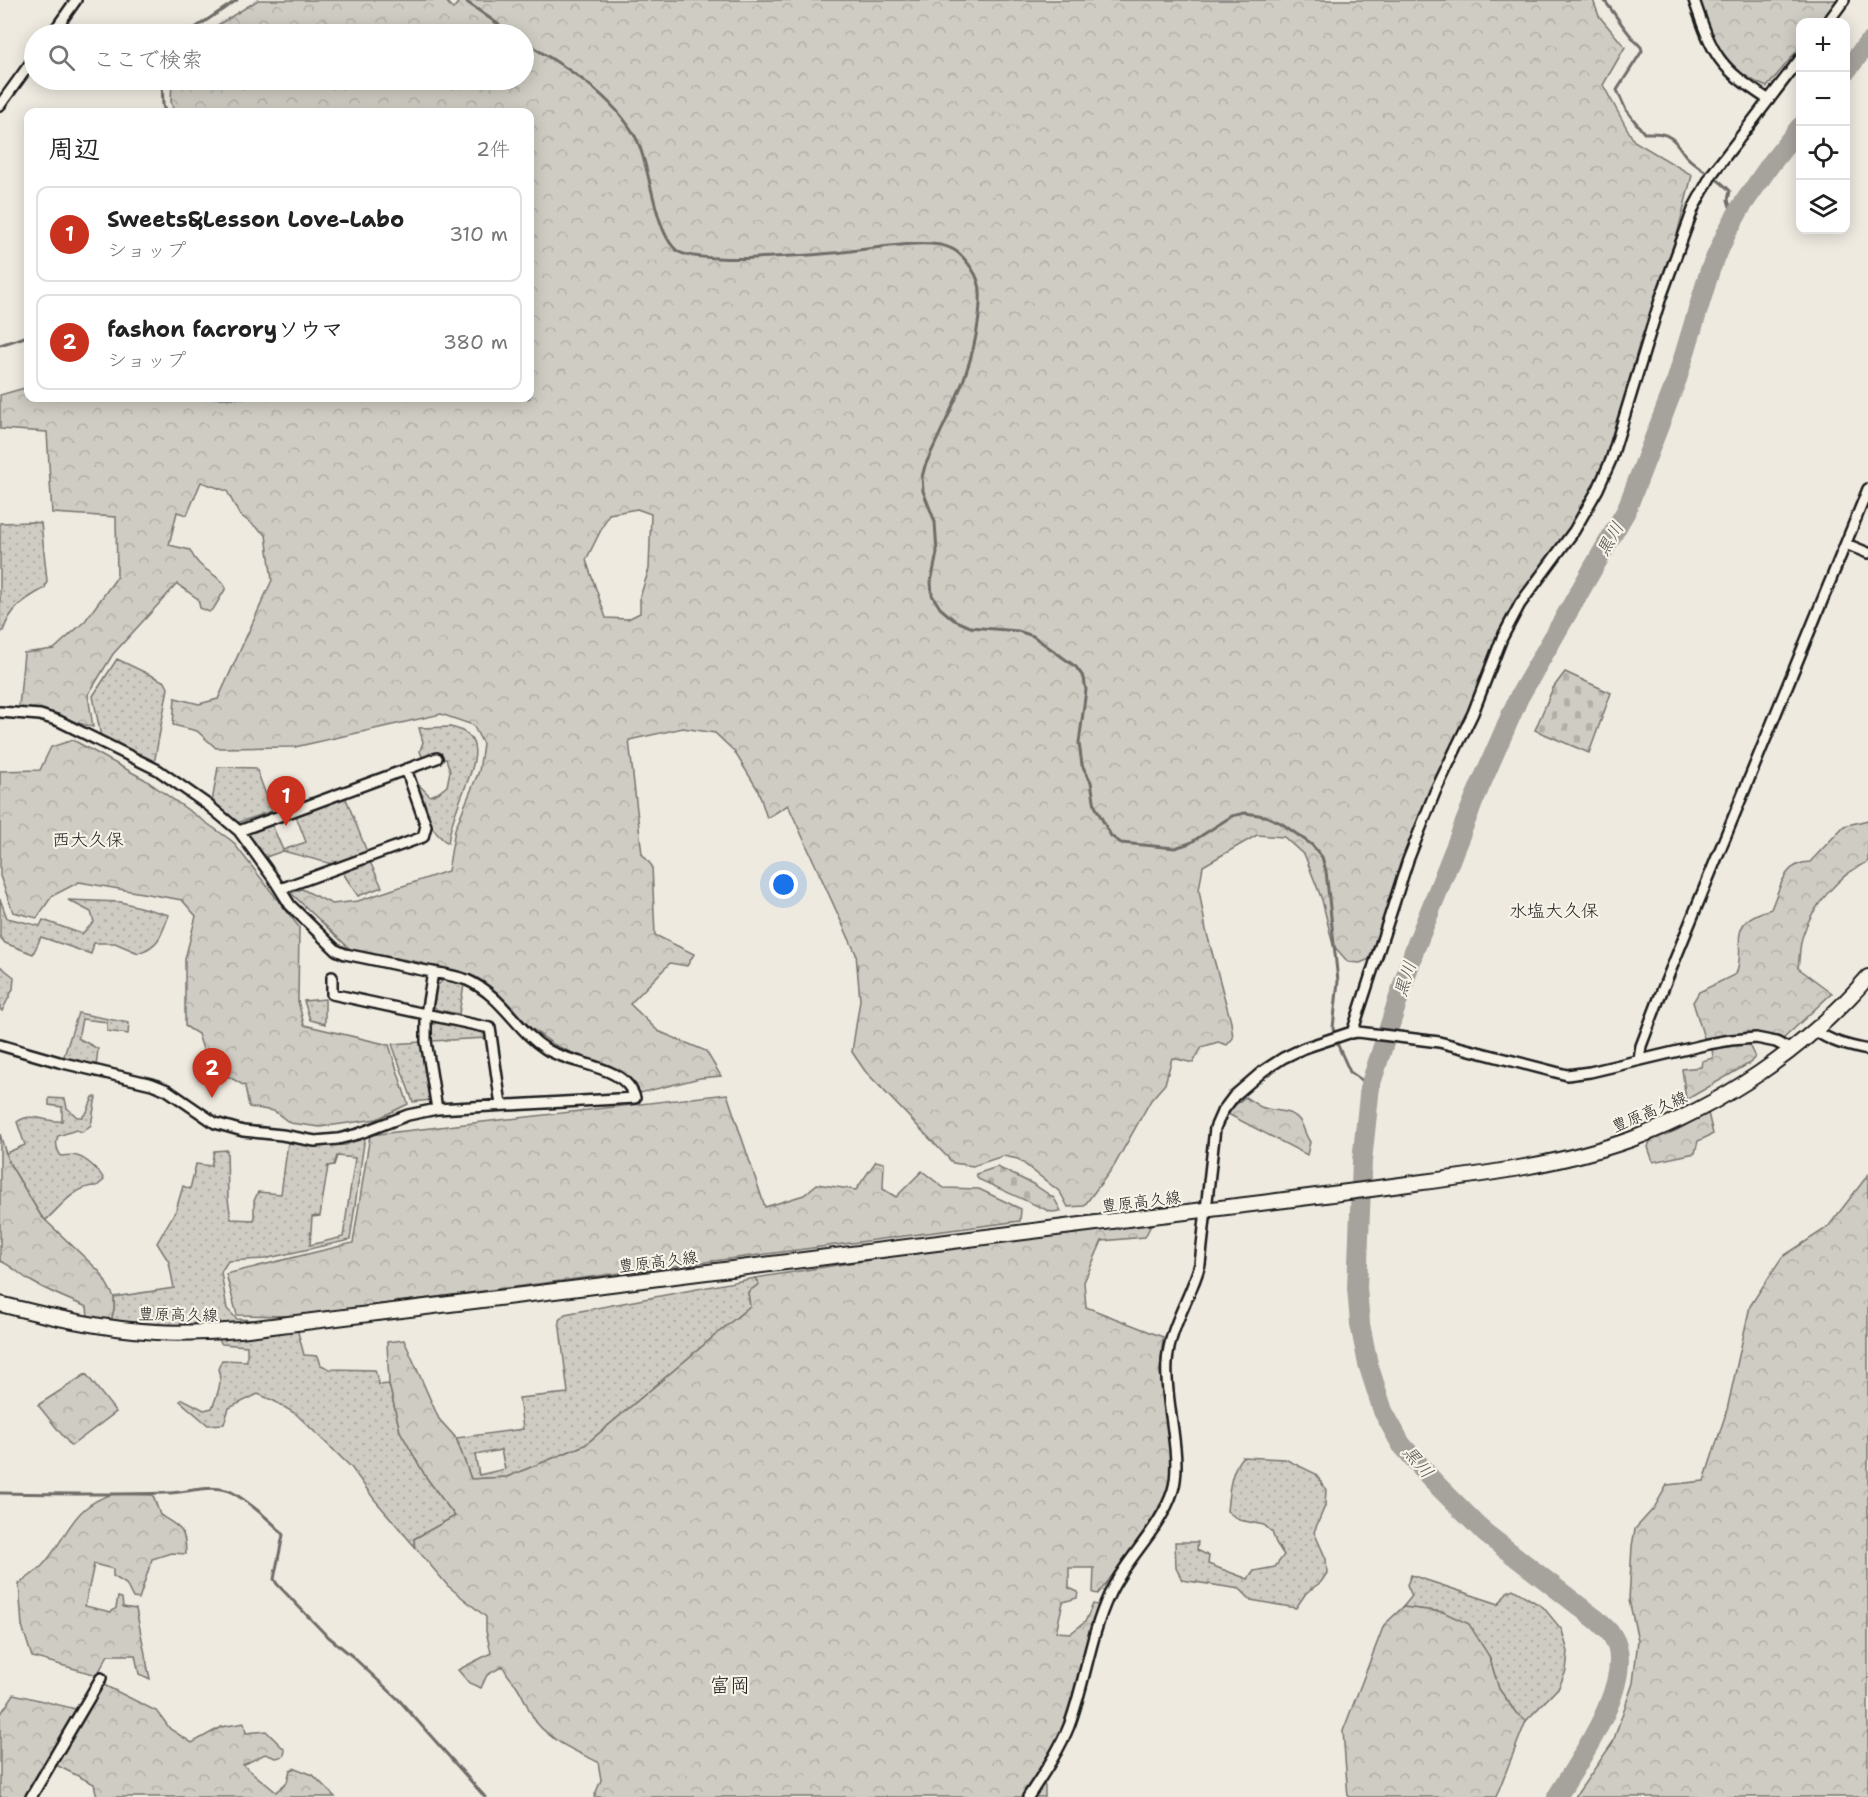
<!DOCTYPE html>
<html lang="ja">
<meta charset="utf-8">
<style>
:root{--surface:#fff;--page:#f6f6f6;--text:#222;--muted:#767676;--line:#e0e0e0;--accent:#c8321e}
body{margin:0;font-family:"Shantell Sans","Klee One",sans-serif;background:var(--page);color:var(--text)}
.controls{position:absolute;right:18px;top:18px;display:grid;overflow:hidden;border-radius:12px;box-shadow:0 3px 15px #0003}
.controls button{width:54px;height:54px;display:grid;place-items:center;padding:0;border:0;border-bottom:2px solid var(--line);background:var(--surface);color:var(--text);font:30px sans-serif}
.you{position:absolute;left:784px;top:885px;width:21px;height:21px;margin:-15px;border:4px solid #fff;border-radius:50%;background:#1a73e8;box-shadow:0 0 0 9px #1a73e833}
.badge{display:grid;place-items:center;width:39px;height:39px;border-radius:50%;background:var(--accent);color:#fff;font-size:20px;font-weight:700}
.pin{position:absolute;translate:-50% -50px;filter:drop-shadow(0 2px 3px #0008)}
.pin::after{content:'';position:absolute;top:32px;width:21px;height:18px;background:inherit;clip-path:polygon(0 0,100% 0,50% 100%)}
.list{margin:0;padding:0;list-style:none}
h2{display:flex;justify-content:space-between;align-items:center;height:78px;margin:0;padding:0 24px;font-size:26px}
h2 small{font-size:20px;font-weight:400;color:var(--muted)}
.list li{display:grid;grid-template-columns:39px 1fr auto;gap:18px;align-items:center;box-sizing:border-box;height:96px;margin:0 12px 12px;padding:0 12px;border:2px solid var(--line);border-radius:12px}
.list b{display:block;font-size:22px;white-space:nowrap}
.list p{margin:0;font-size:20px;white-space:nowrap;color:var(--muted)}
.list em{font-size:20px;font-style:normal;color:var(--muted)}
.icon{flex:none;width:33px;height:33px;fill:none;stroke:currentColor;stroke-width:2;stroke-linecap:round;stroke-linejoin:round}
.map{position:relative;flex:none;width:1868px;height:1797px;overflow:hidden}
.search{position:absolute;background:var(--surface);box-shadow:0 3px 15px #0003;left:24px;top:24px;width:510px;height:66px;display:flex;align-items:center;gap:15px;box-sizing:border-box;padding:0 21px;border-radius:33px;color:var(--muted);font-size:22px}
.panel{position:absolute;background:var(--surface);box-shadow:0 3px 15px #0003;left:24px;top:108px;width:510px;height:294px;border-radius:12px}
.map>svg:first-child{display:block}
.grass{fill:url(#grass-dots);stroke:#767470;stroke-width:1.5;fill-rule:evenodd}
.forest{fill:url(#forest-crowns);stroke:#767470;stroke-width:1.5;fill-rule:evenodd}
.cemetery{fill:url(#cemetery-stones);stroke:#767470;stroke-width:1.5}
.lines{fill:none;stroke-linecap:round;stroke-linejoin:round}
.stream{stroke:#6f6d69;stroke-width:3}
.river{stroke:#a6a39d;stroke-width:20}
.minor-casing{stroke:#1c1c1c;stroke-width:14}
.secondary-casing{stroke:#1c1c1c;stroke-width:18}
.minor{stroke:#f7f3e8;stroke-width:9}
.secondary{stroke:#f7f3e8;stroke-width:14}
.labels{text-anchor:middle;stroke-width:4.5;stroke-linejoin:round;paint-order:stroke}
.street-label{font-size:16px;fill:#1c1c1c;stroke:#f7f3e8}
.water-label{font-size:18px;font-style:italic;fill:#535250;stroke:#f7f3e8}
.neighbourhood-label{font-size:18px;fill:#1c1c1c;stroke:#f7f3e8}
.quarter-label{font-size:20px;fill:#1c1c1c;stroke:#f7f3e8}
</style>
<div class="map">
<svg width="1868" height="1797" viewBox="0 0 1868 1797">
<defs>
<pattern id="grass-dots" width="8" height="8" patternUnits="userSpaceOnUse" patternTransform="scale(1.5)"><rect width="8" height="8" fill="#cfccc3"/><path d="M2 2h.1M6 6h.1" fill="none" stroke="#b1afa7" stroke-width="1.8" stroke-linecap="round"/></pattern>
<pattern id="forest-crowns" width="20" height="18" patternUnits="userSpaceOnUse" patternTransform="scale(1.5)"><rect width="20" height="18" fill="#cfccc3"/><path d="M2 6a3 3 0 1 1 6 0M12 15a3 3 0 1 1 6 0" fill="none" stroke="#b1afa7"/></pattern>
<pattern id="cemetery-stones" width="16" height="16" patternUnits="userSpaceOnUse" patternTransform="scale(1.5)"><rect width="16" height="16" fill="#cfccc3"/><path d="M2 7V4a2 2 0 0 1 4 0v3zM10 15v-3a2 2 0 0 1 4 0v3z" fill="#b1afa7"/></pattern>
</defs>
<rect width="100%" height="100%" fill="#eeeae0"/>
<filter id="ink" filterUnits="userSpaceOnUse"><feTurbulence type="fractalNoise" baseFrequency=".0167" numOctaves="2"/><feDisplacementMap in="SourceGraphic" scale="12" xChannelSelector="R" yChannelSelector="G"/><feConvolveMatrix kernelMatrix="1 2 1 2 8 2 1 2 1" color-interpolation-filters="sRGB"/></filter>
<g filter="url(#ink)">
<path class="grass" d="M 31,522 L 41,523 L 47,581 L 45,588 C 23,600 11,608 3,631 L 0,633 L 0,523 Z
M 117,659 L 165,682 L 168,688 L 154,764 L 101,737 L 93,696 Z
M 450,727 C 492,735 470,773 461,798 C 455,813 450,828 448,843 C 427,830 425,809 417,786 L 420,786 L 430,796 L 438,793 L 447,786 L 450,771 L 446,759 L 423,760 L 420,751 L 423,742 L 419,728 Z
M 218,767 L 256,768 L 272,811 L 237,823 L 212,802 Z
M 345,796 L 367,852 L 332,864 L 283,851 L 263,858 L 246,834 L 272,825 L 283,850 L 306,842 L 296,816 Z
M 370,862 L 382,887 L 358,896 L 343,873 Z
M 0,899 L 7,918 L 40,926 L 43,920 L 82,934 L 94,922 L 91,912 L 68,900 L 121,902 L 169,915 C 161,935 160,946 138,953 L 115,943 L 94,943 L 91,954 L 41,937 L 33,954 L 5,943 L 0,937 Z
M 0,966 L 14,977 L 13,989 L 2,1011 L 0,1009 Z
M 443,980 L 464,985 L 459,1014 L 437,1010 L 433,1005 L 436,987 Z
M 325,999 L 325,1024 L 310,1020 L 304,1001 Z
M 78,1013 L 129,1023 L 128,1034 L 107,1031 L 107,1022 L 82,1019 L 78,1038 L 98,1049 L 96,1067 L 63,1059 Z
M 438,1021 L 482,1029 L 486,1038 L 432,1041 L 430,1027 Z
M 421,1042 L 431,1100 L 413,1102 L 392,1044 Z
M 93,1097 L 96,1097 L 91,1125 L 82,1132 L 76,1130 L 58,1136 C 55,1143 57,1150 61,1156 C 66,1156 73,1154 77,1156 C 86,1158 101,1172 104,1180 L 97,1186 C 77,1184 60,1207 46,1220 L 41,1216 L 8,1161 L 6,1153 L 25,1145 L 17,1122 C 32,1111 46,1123 62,1121 L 62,1107 L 49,1105 L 49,1098 L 65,1099 L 67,1108 L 77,1117 L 82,1117 L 87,1112 Z
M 365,1136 L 350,1240 L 264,1259 L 228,1261 L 221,1272 L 227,1309 L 237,1319 L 286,1322 L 298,1332 L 304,1355 L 318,1356 L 321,1365 L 330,1369 L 375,1370 L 379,1385 L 389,1384 L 400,1431 L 426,1477 L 455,1516 L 414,1539 L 416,1548 L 374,1499 L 351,1467 L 296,1414 L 274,1401 L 258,1394 L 229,1408 L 224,1424 L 208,1425 L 180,1401 L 183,1399 L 204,1410 L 212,1408 C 217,1395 223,1383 218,1369 L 222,1360 L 247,1361 L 247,1346 L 222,1344 L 205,1323 L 173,1325 L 111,1321 L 114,1309 L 114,1297 L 174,1288 L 169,1262 L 157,1243 L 176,1210 L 183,1186 L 190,1189 L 196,1164 L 211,1166 L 214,1151 L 227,1150 L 228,1199 L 231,1219 L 254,1220 L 254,1201 L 258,1192 L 281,1194 L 288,1142 L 317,1146 L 346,1145 ZM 337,1156 L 355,1158 L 343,1237 L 310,1245 L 312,1217 L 320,1216 L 328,1166 L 334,1165 Z
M 755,1278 L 759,1284 L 748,1292 L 750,1306 L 585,1445 L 507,1477 L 471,1479 L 456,1438 L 523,1429 L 519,1398 L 568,1393 L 559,1320 L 565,1314 ZM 501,1450 L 505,1469 L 479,1475 L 475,1455 Z
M 1242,1457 L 1285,1459 L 1316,1474 L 1326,1490 L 1325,1506 L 1314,1532 L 1326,1559 L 1327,1573 L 1321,1582 L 1306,1593 L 1296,1608 L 1251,1600 L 1240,1589 L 1182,1580 L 1176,1568 L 1175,1542 L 1198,1542 L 1197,1550 L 1209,1556 L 1208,1564 L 1248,1579 L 1254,1571 L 1275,1567 L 1284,1555 L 1276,1543 L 1272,1532 L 1264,1525 L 1239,1520 L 1227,1511 C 1229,1492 1230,1472 1242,1457 Z
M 1411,1575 L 1499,1604 L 1507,1592 L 1513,1589 L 1543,1607 L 1562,1630 L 1568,1652 L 1566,1671 L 1559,1687 L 1526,1721 L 1516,1713 L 1499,1689 L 1489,1656 L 1443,1612 L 1403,1607 L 1412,1596 L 1407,1585 Z"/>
<path class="forest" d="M 258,0 L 445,0 L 453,9 L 460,0 L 1593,0 L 1599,16 L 1625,47 L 1603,85 L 1634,141 L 1692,175 L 1677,235 L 1639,345 L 1614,434 L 1597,483 L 1570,529 L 1520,596 L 1498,635 L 1372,958 L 1360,963 L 1348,962 L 1333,945 L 1322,900 L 1305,856 L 1284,837 L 1257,835 L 1203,866 L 1199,890 L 1206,930 L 1231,1022 L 1233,1038 L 1227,1045 L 1218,1042 L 1202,1047 L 1193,1063 L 1172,1058 L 1165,1084 L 1151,1100 L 1114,1166 L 1084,1206 L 1068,1207 L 1060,1192 L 1018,1159 L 1003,1156 L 973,1166 L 953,1163 L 865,1071 L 852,1052 L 860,1000 L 856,954 L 788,805 L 767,818 L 758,790 L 734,751 L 715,733 L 683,728 L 629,740 L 642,854 L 652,866 L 655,935 L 694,954 L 687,966 L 670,963 L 630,1004 L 658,1031 L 706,1051 L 721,1076 L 700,1078 L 640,1093 L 634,1082 L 611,1067 L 585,1059 L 553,1044 L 530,1027 L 500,996 L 465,977 L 418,962 L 351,950 L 291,893 L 302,889 L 332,904 L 358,901 L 448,871 L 455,829 L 479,771 L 483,744 L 473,725 L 441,714 L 295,747 L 216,748 L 197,731 L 173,725 L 175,698 L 199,704 L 218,699 L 272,580 L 266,535 L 239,514 L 227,491 L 201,482 L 187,515 L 177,512 L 169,545 L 190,550 C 199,572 217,571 226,588 L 214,608 L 209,612 L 200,608 L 198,599 L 177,584 L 113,654 L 88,695 L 93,727 L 19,707 L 24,653 L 54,649 L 85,621 L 117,577 L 116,517 L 52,513 L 47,432 L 0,429 L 0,395 L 28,387 L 28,398 L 530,398 L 530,112 L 174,112 L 171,102 L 172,80 L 524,80 L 524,34 L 203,34 ZM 637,509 L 651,514 L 649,569 L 640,597 L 640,613 L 628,619 L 606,618 L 586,560 L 609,514 Z
M 1699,0 L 1838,0 L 1819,22 L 1800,22 L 1800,47 L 1767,87 C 1723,69 1714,42 1699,0 Z
M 73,740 L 144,779 L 232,841 L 299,927 L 298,1001 L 304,1025 L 389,1045 L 408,1104 L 377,1119 L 320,1127 L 290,1123 L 274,1111 L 249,1107 L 245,1086 L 208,1065 L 198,1034 L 185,1026 L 185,959 L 196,916 L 182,900 L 79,882 L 52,896 L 37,918 L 13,912 L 0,876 L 0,771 L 40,770 L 51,747 Z
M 1868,820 L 1868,862 C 1841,872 1811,908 1803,935 C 1799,945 1800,957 1798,968 L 1832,993 L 1782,1040 C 1755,1033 1732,1035 1704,1038 L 1693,1002 L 1699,992 L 1736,974 C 1748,944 1722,923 1771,909 C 1780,888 1784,862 1810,862 L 1844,826 Z
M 1747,1041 L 1755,1057 L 1750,1063 L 1686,1100 L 1682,1069 L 1701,1067 L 1702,1061 L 1713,1058 L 1712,1047 Z
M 727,1094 L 765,1207 L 804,1195 L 817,1184 L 856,1190 L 876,1161 L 884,1163 L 883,1189 L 896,1197 L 922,1171 L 944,1188 L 979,1189 L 1021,1209 L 1020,1221 L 291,1316 L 237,1315 L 226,1274 L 353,1243 L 370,1135 Z
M 1245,1097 C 1250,1100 1255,1104 1261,1107 C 1273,1112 1292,1109 1300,1121 C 1304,1127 1305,1135 1310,1142 L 1307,1155 L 1226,1113 Z
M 1708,1113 L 1713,1134 L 1698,1141 L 1695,1153 L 1653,1162 L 1648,1147 L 1650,1141 L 1677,1130 Z
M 0,1134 L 8,1161 L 41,1216 L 100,1272 L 114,1297 L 114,1309 L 111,1321 L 88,1317 L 87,1307 C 67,1299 47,1291 29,1280 C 19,1274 11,1265 0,1261 Z
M 1868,1175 L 1868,1797 L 1575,1797 L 1613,1742 L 1633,1683 L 1638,1640 L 1629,1600 L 1632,1546 L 1635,1529 L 1654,1508 L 1667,1485 L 1704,1481 L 1727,1410 L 1750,1306 L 1782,1257 L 1828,1227 Z
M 1151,1225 L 1145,1237 L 1102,1241 L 1084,1282 L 1086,1307 L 1163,1337 L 1160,1372 L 1172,1470 L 1169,1489 L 1156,1519 L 1098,1594 L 1093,1593 L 1094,1568 L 1069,1568 L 1069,1588 L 1078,1592 L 1077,1598 L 1063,1602 L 1056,1632 L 1071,1633 L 1085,1622 L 1093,1604 L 1098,1605 L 1085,1650 L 1075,1697 L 1058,1738 L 1040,1773 L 1045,1787 L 1045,1797 L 594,1797 L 601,1780 L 598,1762 C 577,1752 551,1741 536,1722 C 528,1710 524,1696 516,1685 C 510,1678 506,1674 503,1666 L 487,1675 L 481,1688 L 469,1683 L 458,1670 L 491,1653 L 486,1631 L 486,1617 L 448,1586 L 415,1547 L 414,1539 L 455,1516 L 426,1477 L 400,1431 L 389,1384 L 387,1342 L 404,1340 L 439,1419 L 456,1438 L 471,1479 L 507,1477 L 585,1445 L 750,1306 L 748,1292 L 759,1284 L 755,1278 L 1034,1234 Z
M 86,1374 L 116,1412 L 71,1446 L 38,1405 Z
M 113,1494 L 153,1495 L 160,1515 C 180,1527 186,1529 186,1554 L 171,1553 L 152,1559 L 139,1599 L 133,1598 L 126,1584 L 113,1576 L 113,1569 L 94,1564 L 85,1606 L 111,1612 L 116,1608 L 118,1597 L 122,1598 L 123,1607 L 136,1609 L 150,1679 L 139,1674 L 135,1655 L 108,1655 L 97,1675 L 32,1657 L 22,1626 L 19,1584 C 26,1579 34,1573 41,1567 C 68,1539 70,1506 113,1494 Z
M 1403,1607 L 1443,1612 L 1469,1624 L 1489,1656 L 1499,1689 L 1516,1713 L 1526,1721 L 1496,1797 L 1348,1797 L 1343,1731 L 1384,1625 Z
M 102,1684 L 158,1712 L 170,1729 L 192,1743 L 221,1727 L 244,1723 L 246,1733 L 266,1731 L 285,1750 L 284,1756 L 276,1758 L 265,1754 L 243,1765 L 276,1792 L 287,1782 L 290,1770 L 295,1768 L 313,1775 L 335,1797 L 97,1797 L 94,1784 L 48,1761 L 26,1797 L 0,1797 L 0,1715 L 14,1694 L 84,1711 Z"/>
<path class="cemetery" d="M 1565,672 L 1611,693 L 1589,753 L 1535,730 L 1553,688 Z
M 997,1167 L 1033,1184 L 1054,1198 L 1061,1211 L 1051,1212 L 978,1179 L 976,1174 Z"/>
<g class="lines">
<path class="stream" d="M 464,0 L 512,34
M 1604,0 C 1617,16 1626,33 1641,47 L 1642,51 L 1617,90 L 1626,110 L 1644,133 C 1654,133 1663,132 1671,138 C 1677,142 1681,150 1686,156 C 1699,170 1718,177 1730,191 L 1728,200 L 1734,219
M 186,34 L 237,0
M 524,42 C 565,66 613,95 636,138 C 650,162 654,236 679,252 C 692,259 740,259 756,258 C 781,256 807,256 833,253 C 860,251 927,237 950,248 C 956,250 963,257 967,262 C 983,282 981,293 979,317 C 972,375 948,414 925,466 L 922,477 L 923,491 L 935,522 L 937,553 L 931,582 L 932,595 L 940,608 L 954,620 L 970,627 L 1018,631 L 1033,636 L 1076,667 L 1084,678 L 1086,690 L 1079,743 L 1082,765 L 1091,782 L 1095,806 L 1111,836 L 1121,843 L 1175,848 L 1190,843 L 1232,816 L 1245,813 L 1265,816 L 1281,823 L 1312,845 L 1322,857 L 1326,871 L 1338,981 L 1333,1028 L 1336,1041 L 1350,1072 L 1370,1086
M 162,80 L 163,105 L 165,112
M 0,345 L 28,336
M 0,1493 C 55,1494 111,1495 166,1493 C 186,1493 206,1485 226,1490 C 238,1493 276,1524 283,1535 L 274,1579 L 277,1584 L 325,1634 L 352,1656 L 399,1700 L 485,1797"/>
<path class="river" d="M 1846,71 L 1868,43
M 1557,1797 C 1578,1762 1638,1678 1613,1637 C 1610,1631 1602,1625 1597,1620 L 1485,1533 L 1435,1483 L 1401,1444 L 1383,1411 L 1368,1364 L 1360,1324 L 1357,1288 L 1362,1161 L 1370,1086 L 1414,951 L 1474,800 L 1519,697 L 1626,511 L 1677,379 L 1710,270 L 1727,232 L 1741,207 L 1770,165 L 1800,127"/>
<defs>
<path id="minor" d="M 1694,0 C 1713,56 1718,67 1769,100
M 1828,22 L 1844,0
M 52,34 L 76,0
M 0,105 L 34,58
M 1846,544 L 1868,553
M 0,712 L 40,715 L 59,721 L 158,770 L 208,805 L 239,831 L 273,878 L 290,905 L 336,950 L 345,954 C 371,959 396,965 422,970 C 437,973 453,975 467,980 C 503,996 516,1030 546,1049 C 573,1066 625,1064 635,1098 L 437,1109 L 408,1115 L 358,1134 L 338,1139 L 315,1141 L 282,1135 L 243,1131 L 215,1123 L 167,1090 L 152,1084 L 59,1062 L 0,1045
M 239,831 L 437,758
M 280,889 L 423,837 L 426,826 L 406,769
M 433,972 L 426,1014 L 426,1041 L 437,1109
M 332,977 L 332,994 L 490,1028 L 501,1105
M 1815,1030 C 1830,1042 1849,1046 1868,1050
M 1352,1033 L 1408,860 L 1435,792 L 1473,713 L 1502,638 L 1520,604 L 1574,531 L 1598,489 L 1611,460 L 1661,297 L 1694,207 L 1712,174 L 1800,59
M 1639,1060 L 1641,1046 L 1660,996 L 1868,489
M 31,1797 L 101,1678
M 1028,1797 C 1043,1774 1059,1751 1069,1726 C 1085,1683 1090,1636 1109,1595 C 1125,1559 1161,1529 1173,1490 C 1183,1456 1164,1400 1167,1363 C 1169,1327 1191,1298 1200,1264 L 1215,1128 L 1222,1112 L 1234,1096 L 1263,1071 L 1283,1058 L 1304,1048 L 1349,1033 L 1358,1032 L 1439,1042 L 1567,1075 L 1590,1072 L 1708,1044 L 1731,1040 L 1756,1038 L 1776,1042 L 1789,1049"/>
<path id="secondary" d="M 0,1304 C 51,1317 103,1329 156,1332 C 184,1334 212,1332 240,1330 C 539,1294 837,1255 1136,1218 C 1229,1207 1322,1196 1415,1183 C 1488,1174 1562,1164 1632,1139 C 1721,1106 1806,1049 1868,977"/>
</defs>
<use href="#minor" class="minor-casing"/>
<use href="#secondary" class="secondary-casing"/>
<use href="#minor" class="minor"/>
<use href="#secondary" class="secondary"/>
</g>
</g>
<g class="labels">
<g class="street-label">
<text transform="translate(1649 1111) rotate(-23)" y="6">豊原高久線</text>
<text transform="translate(1141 1201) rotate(-7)" y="6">豊原高久線</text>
<text transform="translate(658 1261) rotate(-7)" y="6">豊原高久線</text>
<text transform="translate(178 1314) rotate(1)" y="6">豊原高久線</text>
</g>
<g class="water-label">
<text transform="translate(1610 539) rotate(-60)" y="6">黒川</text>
<text transform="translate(1405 979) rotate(-72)" y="6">黒川</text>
<text transform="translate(1418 1462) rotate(50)" y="6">黒川</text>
</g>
<g class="neighbourhood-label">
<text x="88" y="846">西大久保</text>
<text x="1554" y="917">水塩大久保</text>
</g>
<g class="quarter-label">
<text x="730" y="1692">富岡</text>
</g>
</g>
</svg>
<div class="controls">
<button>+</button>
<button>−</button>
<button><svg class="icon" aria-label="locate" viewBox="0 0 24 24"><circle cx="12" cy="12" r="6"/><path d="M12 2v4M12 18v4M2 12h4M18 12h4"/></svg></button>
<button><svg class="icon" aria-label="layers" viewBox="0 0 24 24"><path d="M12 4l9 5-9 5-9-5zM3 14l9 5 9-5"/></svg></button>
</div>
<div class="you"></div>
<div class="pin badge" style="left:286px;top:826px">1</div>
<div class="pin badge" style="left:212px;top:1098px">2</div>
<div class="search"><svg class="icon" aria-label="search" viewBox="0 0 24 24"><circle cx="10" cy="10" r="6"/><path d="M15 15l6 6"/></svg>ここで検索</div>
<section class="panel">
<h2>周辺<small>2件</small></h2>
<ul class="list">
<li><span class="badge">1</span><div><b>Sweets&amp;Lesson Love-Labo</b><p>ショップ</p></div><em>310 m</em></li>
<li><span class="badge">2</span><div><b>fashon facroryソウマ</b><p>ショップ</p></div><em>380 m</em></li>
</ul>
</section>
</div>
